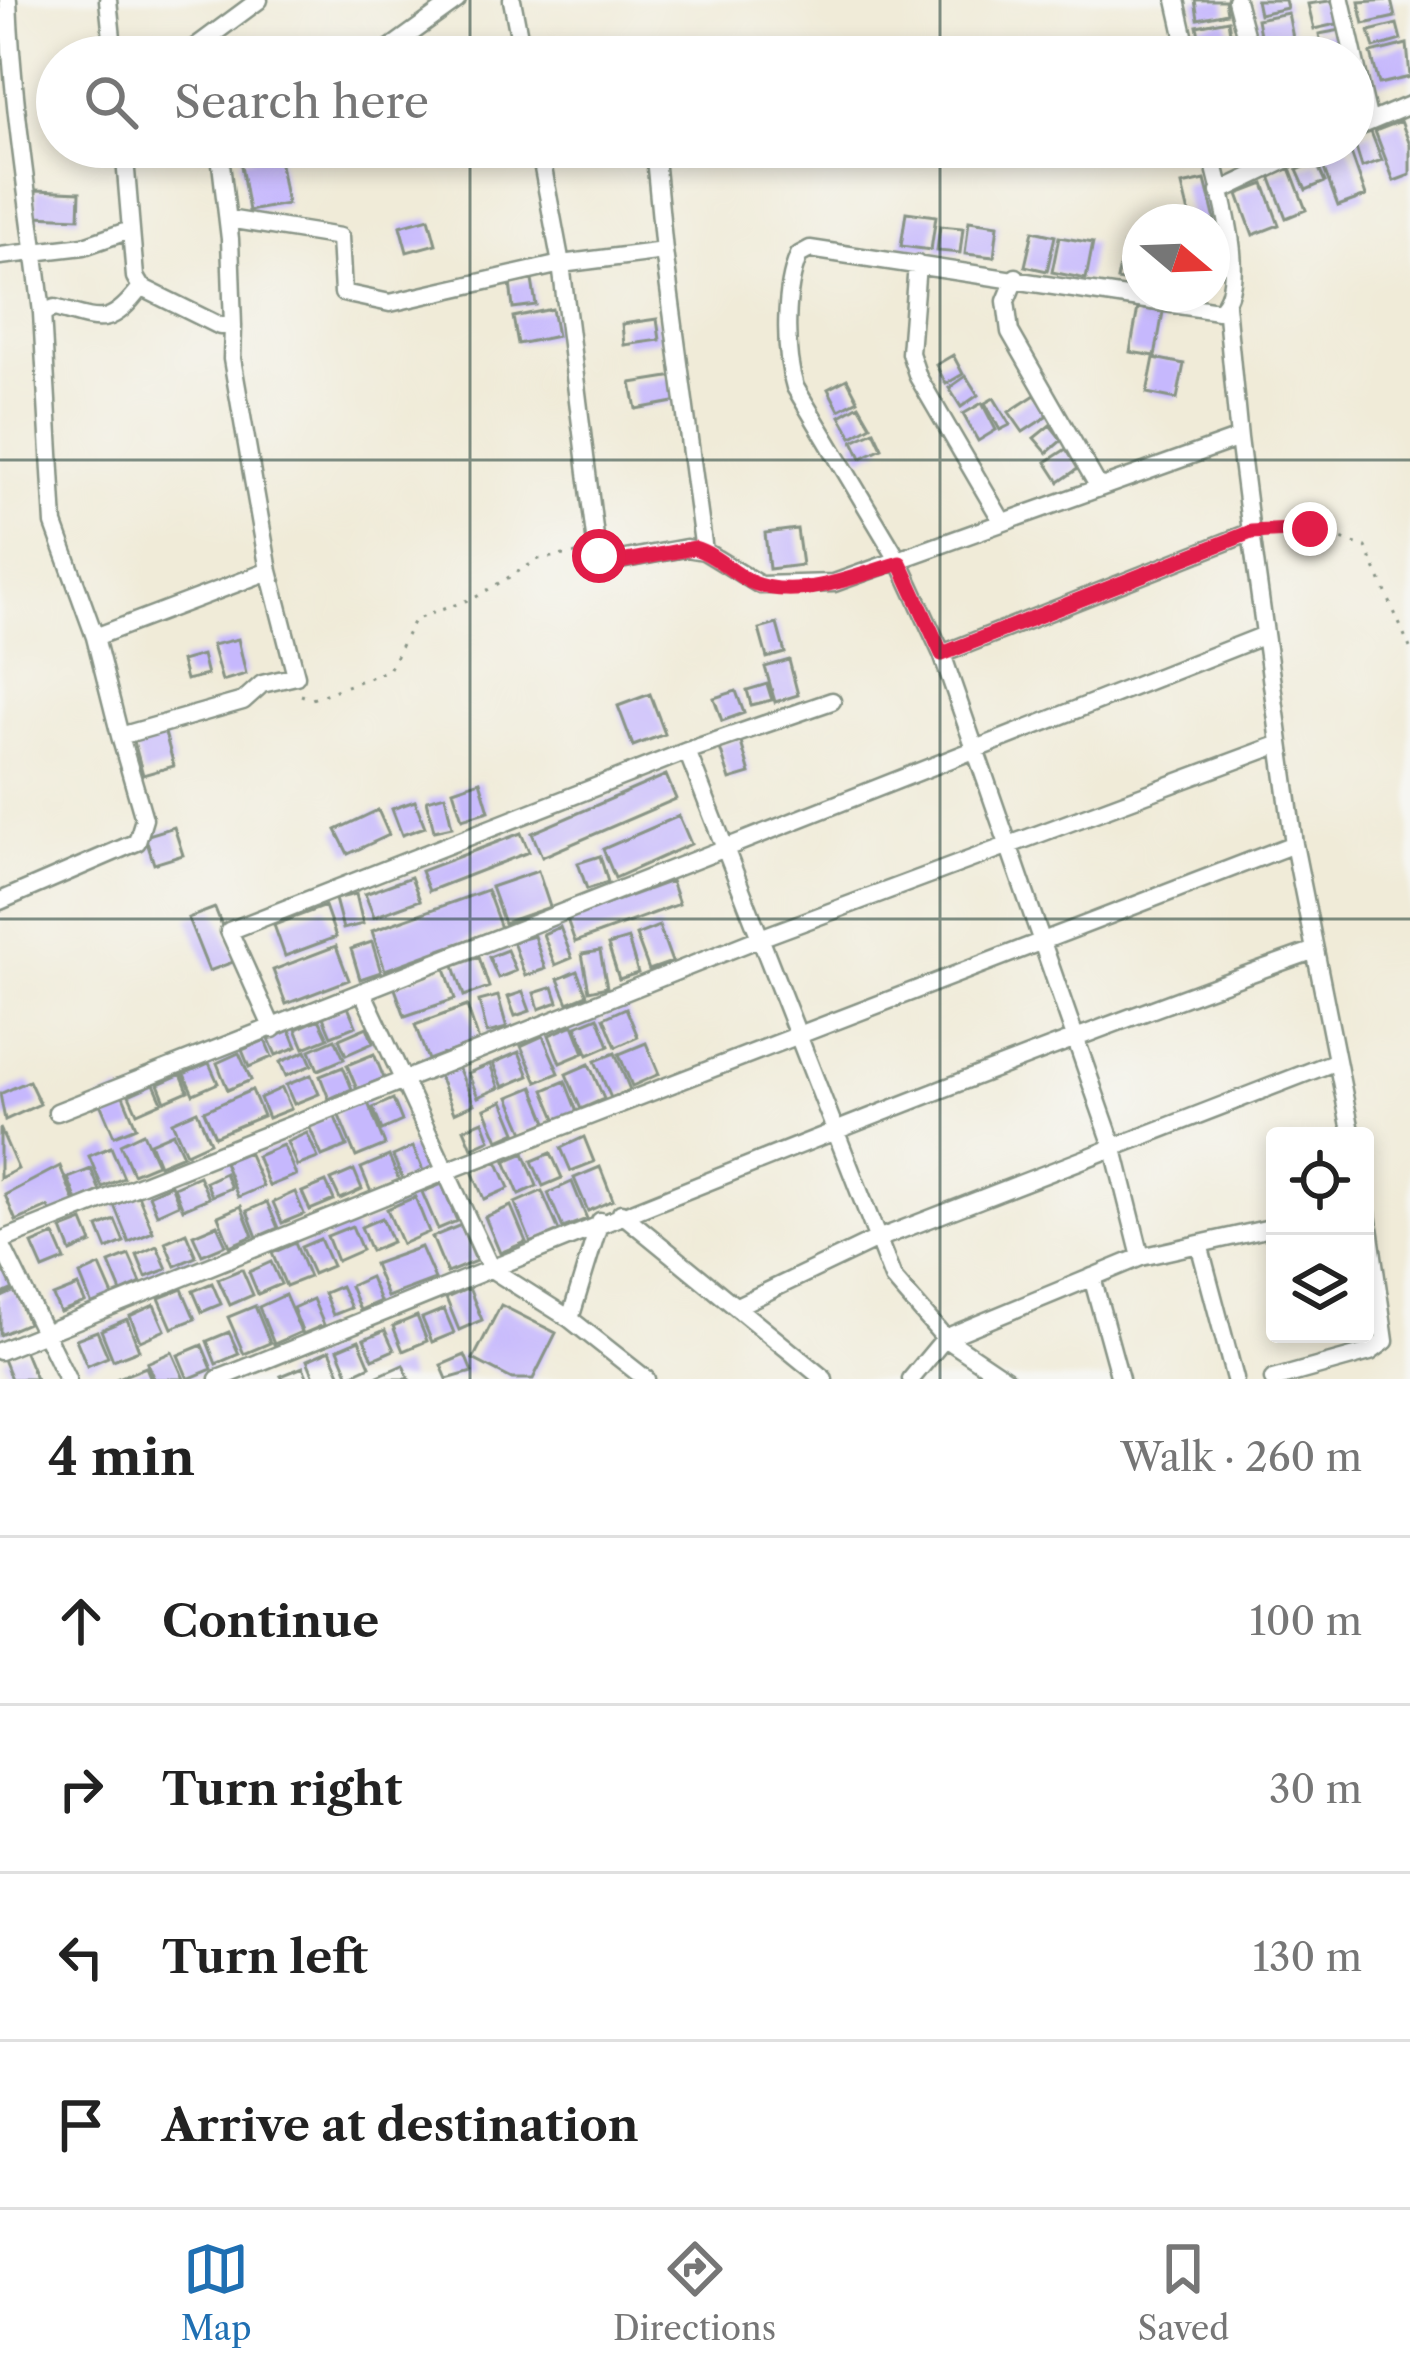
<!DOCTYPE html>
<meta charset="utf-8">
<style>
:root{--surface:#fff;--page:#f2f2f2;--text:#222;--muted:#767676;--line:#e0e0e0;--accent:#1f6fb2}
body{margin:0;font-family:"Libre Caslon Text",serif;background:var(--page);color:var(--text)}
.controls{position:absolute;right:36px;bottom:36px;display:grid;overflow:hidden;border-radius:12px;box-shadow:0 6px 18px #0003}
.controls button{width:108px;height:108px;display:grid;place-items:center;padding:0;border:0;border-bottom:3px solid var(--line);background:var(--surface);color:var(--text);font:60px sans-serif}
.compass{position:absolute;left:1122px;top:204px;width:108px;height:108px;border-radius:50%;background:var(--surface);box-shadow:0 6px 18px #0003;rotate:109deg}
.stop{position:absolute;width:36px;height:36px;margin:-27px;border:9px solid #e11d48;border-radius:50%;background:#fff}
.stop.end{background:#e11d48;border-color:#fff;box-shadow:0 3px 12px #0008}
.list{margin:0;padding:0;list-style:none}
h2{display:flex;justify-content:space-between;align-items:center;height:156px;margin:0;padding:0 48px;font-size:51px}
h2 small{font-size:39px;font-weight:400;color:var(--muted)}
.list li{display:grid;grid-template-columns:78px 1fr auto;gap:36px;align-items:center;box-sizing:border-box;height:168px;padding:0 48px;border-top:3px solid var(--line)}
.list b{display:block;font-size:45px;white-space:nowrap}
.list em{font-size:39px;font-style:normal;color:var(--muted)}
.icon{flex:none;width:66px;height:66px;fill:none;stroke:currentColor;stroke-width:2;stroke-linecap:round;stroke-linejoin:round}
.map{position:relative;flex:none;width:1410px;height:1379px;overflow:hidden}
.search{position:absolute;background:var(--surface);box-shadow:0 6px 18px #0003;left:36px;right:36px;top:36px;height:132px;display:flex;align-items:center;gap:30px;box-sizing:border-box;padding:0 42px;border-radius:66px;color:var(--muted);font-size:45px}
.sheet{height:828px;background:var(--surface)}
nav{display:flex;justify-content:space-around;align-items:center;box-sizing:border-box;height:168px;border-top:3px solid var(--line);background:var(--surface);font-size:33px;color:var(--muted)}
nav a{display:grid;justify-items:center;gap:6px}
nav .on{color:var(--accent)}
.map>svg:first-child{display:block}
.building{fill:#c6b8fd}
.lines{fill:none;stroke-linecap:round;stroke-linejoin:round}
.minor-casing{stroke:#889486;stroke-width:21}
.path{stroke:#889486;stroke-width:3;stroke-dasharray:3 9;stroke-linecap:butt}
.minor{stroke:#fff;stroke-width:16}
.route{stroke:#e11d48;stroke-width:15}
.grid{fill:none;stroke:#1f3d34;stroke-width:3;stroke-opacity:0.55}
</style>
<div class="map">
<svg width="1410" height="1379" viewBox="0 0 1410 1379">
<rect width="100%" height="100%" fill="#f6f6f2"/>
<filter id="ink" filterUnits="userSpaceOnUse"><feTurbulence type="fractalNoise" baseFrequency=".00833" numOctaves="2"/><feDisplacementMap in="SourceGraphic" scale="24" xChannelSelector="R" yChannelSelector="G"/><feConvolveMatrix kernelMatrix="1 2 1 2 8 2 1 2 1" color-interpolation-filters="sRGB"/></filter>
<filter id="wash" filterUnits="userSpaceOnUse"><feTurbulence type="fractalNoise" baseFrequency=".004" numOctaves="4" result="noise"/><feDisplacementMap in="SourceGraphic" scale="48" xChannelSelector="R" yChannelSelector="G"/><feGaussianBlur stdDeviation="2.7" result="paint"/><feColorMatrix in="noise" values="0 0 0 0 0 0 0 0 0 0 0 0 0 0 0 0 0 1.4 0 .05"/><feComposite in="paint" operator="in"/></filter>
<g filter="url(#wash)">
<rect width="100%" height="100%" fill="#f0ebd8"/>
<g id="blocks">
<path class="building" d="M 1195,0 L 1225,0 L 1227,13 L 1198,19 Z
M 1256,0 L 1285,0 L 1287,8 L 1259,14 Z
M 1336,0 L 1341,23 L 1314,29 L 1308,4 Z
M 1391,0 L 1395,17 L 1364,24 L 1359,2 Z
M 1288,13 L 1293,38 L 1262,45 L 1257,19 Z
M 1228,20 L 1231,39 L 1201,45 L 1197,26 Z
M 1397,24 L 1401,40 L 1374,48 L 1369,31 Z
M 1341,30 L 1344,46 L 1322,51 L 1319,34 Z
M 1299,44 L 1303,57 L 1273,57 L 1271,52 Z
M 1407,44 L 1410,77 L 1379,84 L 1371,53 Z
M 1239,47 L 1240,57 L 1216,57 L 1215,51 Z
M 1401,121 L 1410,145 L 1410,175 L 1394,181 L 1375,131 Z
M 1371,132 L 1382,160 L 1362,167 L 1353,138 Z
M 1233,147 L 1264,147 L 1266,157 L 1238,164 Z
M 1334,147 L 1349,147 L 1366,196 L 1338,206 L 1318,153 Z
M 278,153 L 287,204 L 249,211 L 240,160 Z
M 1316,162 L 1325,182 L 1306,190 L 1297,170 Z
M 1290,168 L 1306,210 L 1286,218 L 1270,176 Z
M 1205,180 L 1215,220 L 1191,222 L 1182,185 Z
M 1264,184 L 1279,225 L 1253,235 L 1238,194 Z
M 36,190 L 80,192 L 79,218 L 35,216 Z
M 906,212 L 936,216 L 931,250 L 901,246 Z
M 429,218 L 436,244 L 407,252 L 400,226 Z
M 969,221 L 998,225 L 994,257 L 965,254 Z
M 940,226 L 963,228 L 960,253 L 937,251 Z
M 1033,231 L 1055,236 L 1047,271 L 1025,266 Z
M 1059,237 L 1093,243 L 1086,279 L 1052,272 Z
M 1124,245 L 1140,248 L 1140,284 L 1117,280 Z
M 532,280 L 536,305 L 513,308 L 510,283 Z
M 1138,308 L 1163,312 L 1155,356 L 1130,352 Z
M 552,309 L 557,336 L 518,344 L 513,317 Z
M 657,319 L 660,340 L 624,345 L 622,324 Z
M 953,355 L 963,374 L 946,384 L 936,365 Z
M 1154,358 L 1184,364 L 1177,399 L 1147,393 Z
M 675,376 L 679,401 L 636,409 L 631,383 Z
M 966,376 L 978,395 L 961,407 L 949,388 Z
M 847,379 L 858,400 L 839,410 L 828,389 Z
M 1035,395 L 1049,415 L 1023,432 L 1009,412 Z
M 994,398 L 1010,425 L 1000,430 L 985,403 Z
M 982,403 L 996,430 L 978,441 L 963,414 Z
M 859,405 L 871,426 L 852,437 L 840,416 Z
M 1050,425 L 1062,440 L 1047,453 L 1034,438 Z
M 874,431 L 882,448 L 861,458 L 853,441 Z
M 1066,449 L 1079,468 L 1059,482 L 1046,462 Z
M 797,529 L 802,565 L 769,569 L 765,533 Z
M 777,624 L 785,653 L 767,658 L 759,629 Z
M 238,639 L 246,674 L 222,681 L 212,645 Z
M 202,655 L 207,675 L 186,680 L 181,661 Z
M 789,660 L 798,695 L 775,702 L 765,667 Z
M 767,684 L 772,700 L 751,705 L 747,690 Z
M 736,691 L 744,713 L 722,721 L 714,698 Z
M 650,694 L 665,734 L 633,746 L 618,706 Z
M 164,729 L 174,766 L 143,775 L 133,738 Z
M 740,739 L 750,774 L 730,780 L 719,745 Z
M 666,775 L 676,799 L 542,857 L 532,833 Z
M 480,781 L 489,811 L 462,819 L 453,790 Z
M 445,795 L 452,827 L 434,831 L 427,800 Z
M 415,801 L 425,827 L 402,835 L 392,809 Z
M 378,810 L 389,835 L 348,854 L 336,830 Z
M 679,816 L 691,844 L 615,878 L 603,849 Z
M 174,827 L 183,855 L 154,864 L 145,836 Z
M 521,833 L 529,852 L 429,891 L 421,871 Z
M 600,856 L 608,882 L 587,889 L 578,863 Z
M 538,871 L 550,907 L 504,923 L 491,887 Z
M 411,877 L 420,900 L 374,917 L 365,894 Z
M 671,881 L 679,904 L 575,942 L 567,919 Z
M 487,890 L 501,928 L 385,970 L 372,931 Z
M 356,894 L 363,924 L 343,929 L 335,899 Z
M 325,906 L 336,937 L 285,956 L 274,925 Z
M 215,908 L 236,961 L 209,971 L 188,918 Z
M 659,926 L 672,962 L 649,970 L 636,935 Z
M 560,927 L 572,958 L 555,965 L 543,934 Z
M 534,936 L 545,969 L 525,976 L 513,942 Z
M 628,939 L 638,973 L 619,979 L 608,945 Z
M 372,942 L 381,972 L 360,979 L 351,949 Z
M 336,946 L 349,980 L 286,1004 L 273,970 Z
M 507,950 L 516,971 L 498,978 L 489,957 Z
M 600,951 L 607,987 L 589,991 L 582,954 Z
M 479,957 L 489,987 L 464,996 L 454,966 Z
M 445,968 L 455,999 L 405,1016 L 394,986 Z
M 577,971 L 587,995 L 568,1003 L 558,979 Z
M 553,987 L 558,1002 L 539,1009 L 534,993 Z
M 523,992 L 530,1011 L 515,1016 L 508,997 Z
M 498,996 L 507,1028 L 487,1033 L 479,1001 Z
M 467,1006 L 479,1041 L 428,1060 L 415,1025 Z
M 348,1007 L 356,1026 L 331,1036 L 323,1017 Z
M 626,1008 L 638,1037 L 616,1047 L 604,1018 Z
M 598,1017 L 609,1046 L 588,1055 L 576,1026 Z
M 319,1019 L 328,1038 L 304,1048 L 296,1029 Z
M 573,1025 L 584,1053 L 560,1063 L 549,1035 Z
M 367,1027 L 373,1043 L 346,1055 L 339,1039 Z
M 290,1030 L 297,1047 L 276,1055 L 269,1039 Z
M 543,1036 L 559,1073 L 537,1082 L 521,1046 Z
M 335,1039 L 344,1059 L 318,1070 L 310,1050 Z
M 265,1040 L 272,1057 L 249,1067 L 242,1050 Z
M 646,1043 L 659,1074 L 632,1086 L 619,1054 Z
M 306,1051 L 312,1065 L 286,1076 L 280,1062 Z
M 519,1052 L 529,1076 L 503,1087 L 493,1063 Z
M 239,1053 L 251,1080 L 228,1090 L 217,1063 Z
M 615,1053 L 630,1090 L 611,1098 L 595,1061 Z
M 374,1054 L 384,1078 L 357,1089 L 347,1065 Z
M 209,1063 L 218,1083 L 193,1094 L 184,1074 Z
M 490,1064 L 499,1088 L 478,1097 L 468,1073 Z
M 589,1064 L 604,1099 L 581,1109 L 566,1074 Z
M 343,1067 L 352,1089 L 329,1099 L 320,1076 Z
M 458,1067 L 474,1104 L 454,1113 L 439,1076 Z
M 181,1074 L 188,1091 L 165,1101 L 158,1084 Z
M 311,1075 L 319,1094 L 294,1104 L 286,1085 Z
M 29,1081 L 40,1104 L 5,1120 L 0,1094 Z
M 565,1081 L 578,1114 L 558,1123 L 544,1090 Z
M 154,1084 L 162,1102 L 137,1113 L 129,1095 Z
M 533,1087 L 547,1122 L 524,1132 L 509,1097 Z
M 282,1088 L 291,1109 L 268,1118 L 260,1098 Z
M 252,1090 L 263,1116 L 215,1136 L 204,1111 Z
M 121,1091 L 136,1127 L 114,1136 L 99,1101 Z
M 366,1098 L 385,1145 L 356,1157 L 337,1111 Z
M 393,1099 L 402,1121 L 382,1130 L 373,1108 Z
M 503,1101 L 516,1132 L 498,1140 L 485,1109 Z
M 197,1111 L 210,1142 L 186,1153 L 172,1122 Z
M 334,1115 L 347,1146 L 322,1156 L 309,1126 Z
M 483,1121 L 490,1140 L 472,1148 L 464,1129 Z
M 0,1128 L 18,1169 L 0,1178 Z
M 143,1133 L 157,1164 L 133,1174 L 120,1144 Z
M 173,1133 L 183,1155 L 159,1165 L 150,1143 Z
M 307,1133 L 318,1158 L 297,1166 L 287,1142 Z
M 584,1137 L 594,1162 L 571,1171 L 561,1148 Z
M 283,1145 L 296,1175 L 269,1186 L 257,1156 Z
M 111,1147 L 124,1178 L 102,1187 L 89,1156 Z
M 413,1147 L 424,1173 L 404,1182 L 393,1156 Z
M 248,1152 L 263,1186 L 238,1197 L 224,1162 Z
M 524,1153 L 537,1186 L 519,1194 L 505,1161 Z
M 551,1153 L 562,1178 L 543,1186 L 532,1161 Z
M 389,1156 L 399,1180 L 371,1192 L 361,1168 Z
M 497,1161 L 509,1188 L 484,1199 L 472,1171 Z
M 60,1166 L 76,1205 L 52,1216 L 48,1207 L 16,1221 L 5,1195 Z
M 600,1167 L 613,1200 L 588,1211 L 574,1178 Z
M 91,1169 L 100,1191 L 77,1201 L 68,1178 Z
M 354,1170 L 362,1189 L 340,1199 L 331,1180 Z
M 225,1173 L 231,1188 L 212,1196 L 206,1182 Z
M 199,1176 L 209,1198 L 183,1209 L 174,1187 Z
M 326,1182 L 334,1200 L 310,1210 L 302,1192 Z
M 572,1182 L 587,1219 L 563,1228 L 548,1193 Z
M 442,1184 L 457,1221 L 438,1229 L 422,1192 Z
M 171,1185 L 179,1204 L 157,1214 L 149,1195 Z
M 542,1191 L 559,1231 L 531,1243 L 515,1203 Z
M 295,1192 L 304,1214 L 282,1223 L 273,1202 Z
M 138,1195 L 153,1232 L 129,1242 L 114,1205 Z
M 415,1197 L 429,1232 L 402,1244 L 387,1209 Z
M 267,1202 L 278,1228 L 257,1237 L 247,1211 Z
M 241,1206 L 253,1236 L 230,1246 L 218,1216 Z
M 511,1206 L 526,1242 L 500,1253 L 485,1217 Z
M 382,1218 L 392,1242 L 371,1251 L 361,1227 Z
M 115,1220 L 124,1242 L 107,1249 L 98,1227 Z
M 83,1221 L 92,1243 L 71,1252 L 62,1229 Z
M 217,1225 L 226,1245 L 202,1255 L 193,1235 Z
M 461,1225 L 476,1261 L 447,1273 L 432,1237 Z
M 352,1226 L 362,1250 L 337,1261 L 327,1236 Z
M 186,1233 L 196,1257 L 175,1266 L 165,1242 Z
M 54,1235 L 65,1260 L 43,1269 L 32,1244 Z
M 320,1239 L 332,1266 L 313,1274 L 301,1247 Z
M 295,1243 L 309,1277 L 286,1286 L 272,1253 Z
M 157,1246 L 167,1269 L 146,1277 L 137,1255 Z
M 421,1247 L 435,1279 L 387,1297 L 374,1264 Z
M 129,1255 L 141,1283 L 121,1292 L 109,1263 Z
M 0,1259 L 13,1289 L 0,1295 Z
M 271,1262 L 281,1284 L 258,1294 L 249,1272 Z
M 100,1266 L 113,1296 L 92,1305 L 80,1275 Z
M 242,1269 L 253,1295 L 230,1305 L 218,1279 Z
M 370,1277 L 380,1301 L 360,1310 L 350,1286 Z
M 212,1283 L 221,1304 L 202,1312 L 193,1291 Z
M 78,1286 L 85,1302 L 60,1312 L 53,1296 Z
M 341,1286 L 351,1308 L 333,1315 L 324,1293 Z
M 469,1288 L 482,1320 L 459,1330 L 446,1298 Z
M 182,1289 L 195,1319 L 172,1328 L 159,1298 Z
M 15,1291 L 28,1323 L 0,1335 L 0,1298 Z
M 285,1295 L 301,1332 L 274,1344 L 259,1307 Z
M 313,1299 L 324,1325 L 303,1334 L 293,1308 Z
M 154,1305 L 165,1330 L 140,1341 L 130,1316 Z
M 501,1305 L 556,1333 L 533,1379 L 512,1379 L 473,1359 Z
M 255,1306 L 270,1343 L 244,1354 L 228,1317 Z
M 444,1309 L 454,1333 L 432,1342 L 422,1318 Z
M 417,1316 L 427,1341 L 403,1351 L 393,1326 Z
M 127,1319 L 139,1350 L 113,1360 L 101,1330 Z
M 385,1330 L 394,1350 L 373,1359 L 364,1339 Z
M 97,1331 L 108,1357 L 87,1366 L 76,1339 Z
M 229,1332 L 239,1354 L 216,1364 L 207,1341 Z
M 359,1340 L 370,1366 L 349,1376 L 338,1349 Z
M 202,1345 L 212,1369 L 188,1379 L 178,1355 Z
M 24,1350 L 36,1379 L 11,1379 L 3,1359 Z
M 330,1350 L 342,1378 L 315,1379 L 307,1360 Z
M 172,1352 L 184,1379 L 154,1379 L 147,1363 Z
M 465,1355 L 472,1372 L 447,1379 L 441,1365 Z
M 403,1365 L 409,1379 L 379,1379 L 378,1376 Z
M 146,1367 L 151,1379 L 116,1379 Z
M 303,1367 L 308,1379 L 283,1379 L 281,1376 Z"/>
</g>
</g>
<g filter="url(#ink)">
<use href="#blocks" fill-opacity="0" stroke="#889486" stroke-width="3"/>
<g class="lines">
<defs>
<path id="minor" d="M 8,0 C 12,105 30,208 42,313
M 108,0 L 114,57
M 512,0 L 523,57
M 1176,0 L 1189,57
M 1236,0 L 1251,57
M 1341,0 L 1369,122
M 182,57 L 259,0
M 378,57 L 457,0
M 1353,129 L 1410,105
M 219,147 L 230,239 L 233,326
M 539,147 L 561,264 L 597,553 L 609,562 L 686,548 L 704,551 L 760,585 L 834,583 L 1239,438 L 1226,305
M 654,147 L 664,251
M 1219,192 L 1313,147
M 228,219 L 340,237 L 343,293 L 390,303 L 561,264 L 664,251 L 704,551
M 0,256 L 84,246 L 130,230
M 917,264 L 910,353 L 918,377 L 1002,521
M 1016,277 L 1006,301 L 1010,332 L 1097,484
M 1251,532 L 1294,844 L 1352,1136
M 95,637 L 269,571 L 232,359 L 233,326 L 220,326 L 141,287 L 135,277 L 124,147
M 942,654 L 1251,532 L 1239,438
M 120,736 L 95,637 L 54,524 L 42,313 L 55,308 C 98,320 109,330 141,287
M 687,751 L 893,1278 L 945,1338 L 1006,1379
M 0,901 L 137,842 L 144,819 L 120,736 L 243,701 L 262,684 L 296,676 L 269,571
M 363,993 L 491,1269 L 570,1319 L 646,1379
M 273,1029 L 229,931 L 687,751 L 832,701
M 57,1112 L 1265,635
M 621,1213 L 824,1379
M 0,1241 L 760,938 L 1280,744
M 0,1242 L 67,1379
M 1199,1244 L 1235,1379
M 1141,1257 L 1114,1149 L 942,654 L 900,563 L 795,387 C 784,352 784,289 799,255 L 810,249 L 1218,311 C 1252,286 1218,185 1210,147
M 1092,1277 L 1120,1379
M 737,1306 L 875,1240 L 1337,1061
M 570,1319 L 600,1221
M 0,1351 L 444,1172 L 1294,844
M 218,1379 C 582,1233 944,1082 1315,950
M 911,1379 L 945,1338 L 1141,1257 L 1275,1227
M 1273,1379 L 1370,1352 L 1385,1341 L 1365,1199"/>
</defs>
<use href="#minor" class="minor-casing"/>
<path class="path" d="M 1272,531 L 1310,529 L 1366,547 L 1410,648
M 301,695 L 312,699 L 389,670 L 414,620 L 476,597 L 539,559 L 577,553"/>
<use href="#minor" class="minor"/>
</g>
</g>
<g class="lines" filter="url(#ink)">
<path class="route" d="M 599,556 L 615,563 L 694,548 C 715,554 731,572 751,582 C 796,602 856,576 900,563 L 942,654 L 1251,532 L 1310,529"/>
</g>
<path class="grid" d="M 470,0 L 470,57M 940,0 L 940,57M 470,147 L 470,1379M 940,147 L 940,1379M 0,460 L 1410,460M 0,919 L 1410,919"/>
</svg>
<div class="controls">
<button><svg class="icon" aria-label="locate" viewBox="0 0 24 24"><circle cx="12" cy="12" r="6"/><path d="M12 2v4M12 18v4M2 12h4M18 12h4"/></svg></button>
<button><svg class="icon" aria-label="layers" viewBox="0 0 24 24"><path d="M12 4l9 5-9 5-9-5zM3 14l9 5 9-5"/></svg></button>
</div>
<svg class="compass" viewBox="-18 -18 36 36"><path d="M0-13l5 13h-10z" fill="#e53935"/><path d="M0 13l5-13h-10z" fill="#767676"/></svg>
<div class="stop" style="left:599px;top:556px"></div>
<div class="stop end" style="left:1310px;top:529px"></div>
<div class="search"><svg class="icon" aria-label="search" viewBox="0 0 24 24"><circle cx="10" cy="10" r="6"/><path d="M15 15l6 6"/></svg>Search here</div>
</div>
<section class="sheet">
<h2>4 min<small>Walk · 260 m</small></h2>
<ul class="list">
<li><svg class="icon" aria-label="ahead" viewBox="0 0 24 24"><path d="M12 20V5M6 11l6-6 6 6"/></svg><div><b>Continue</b></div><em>100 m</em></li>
<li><svg class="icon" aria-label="right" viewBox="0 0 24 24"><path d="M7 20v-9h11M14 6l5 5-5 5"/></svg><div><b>Turn right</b></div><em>30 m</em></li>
<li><svg class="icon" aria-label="left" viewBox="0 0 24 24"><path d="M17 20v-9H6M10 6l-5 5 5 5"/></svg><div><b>Turn left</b></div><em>130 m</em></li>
<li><svg class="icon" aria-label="arrive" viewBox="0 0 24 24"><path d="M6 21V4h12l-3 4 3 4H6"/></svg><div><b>Arrive at destination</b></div></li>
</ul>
</section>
<nav>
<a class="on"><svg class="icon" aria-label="map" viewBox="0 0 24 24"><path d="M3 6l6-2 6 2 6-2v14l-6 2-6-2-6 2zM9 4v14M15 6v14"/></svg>Map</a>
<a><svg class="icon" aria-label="directions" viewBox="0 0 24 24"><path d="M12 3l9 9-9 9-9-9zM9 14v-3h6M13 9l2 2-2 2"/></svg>Directions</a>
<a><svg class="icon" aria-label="saved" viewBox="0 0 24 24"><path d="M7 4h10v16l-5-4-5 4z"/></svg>Saved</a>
</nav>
